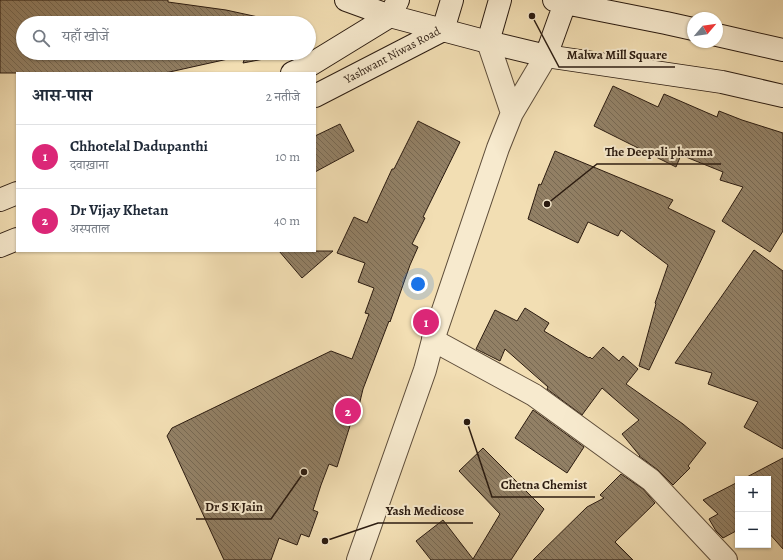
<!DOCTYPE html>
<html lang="hi">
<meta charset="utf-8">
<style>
:root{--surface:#fff;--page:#f2f2f3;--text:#1f2937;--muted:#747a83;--line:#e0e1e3;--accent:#db2777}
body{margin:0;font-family:Alegreya,"Noto Serif Devanagari",serif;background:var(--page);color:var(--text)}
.controls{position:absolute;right:12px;bottom:12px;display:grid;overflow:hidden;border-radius:0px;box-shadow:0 1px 3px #0004}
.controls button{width:36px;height:36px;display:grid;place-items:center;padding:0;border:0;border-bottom:1px solid var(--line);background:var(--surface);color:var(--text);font:20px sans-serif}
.compass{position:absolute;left:687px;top:12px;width:36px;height:36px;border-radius:50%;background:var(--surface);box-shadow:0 1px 3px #0004;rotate:61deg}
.you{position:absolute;left:418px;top:284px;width:14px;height:14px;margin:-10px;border:3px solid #fff;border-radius:50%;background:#1a73e8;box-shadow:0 0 0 6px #1a73e833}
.badge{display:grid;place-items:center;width:26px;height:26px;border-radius:50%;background:var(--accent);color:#fff;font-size:13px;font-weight:700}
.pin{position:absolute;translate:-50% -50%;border:2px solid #fff;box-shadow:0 1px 4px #0006}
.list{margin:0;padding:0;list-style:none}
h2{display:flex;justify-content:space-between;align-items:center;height:52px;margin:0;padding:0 16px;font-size:17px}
h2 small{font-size:13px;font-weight:400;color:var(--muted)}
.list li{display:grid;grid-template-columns:26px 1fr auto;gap:12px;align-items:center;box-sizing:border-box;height:64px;padding:0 16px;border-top:1px solid var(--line)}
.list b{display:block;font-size:15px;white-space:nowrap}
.list p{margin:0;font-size:13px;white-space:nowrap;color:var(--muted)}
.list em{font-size:13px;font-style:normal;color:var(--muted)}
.icon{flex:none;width:22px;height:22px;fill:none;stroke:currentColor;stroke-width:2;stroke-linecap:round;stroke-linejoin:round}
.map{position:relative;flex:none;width:783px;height:560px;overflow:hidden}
.search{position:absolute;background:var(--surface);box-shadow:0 1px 3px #0004;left:16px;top:16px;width:300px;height:44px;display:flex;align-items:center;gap:10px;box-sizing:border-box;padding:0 14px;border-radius:22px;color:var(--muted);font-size:15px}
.panel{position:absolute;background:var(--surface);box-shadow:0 1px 3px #0004;left:16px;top:72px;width:300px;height:180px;border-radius:0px}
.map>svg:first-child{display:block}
.building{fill:url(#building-back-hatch);stroke:#2b1b10}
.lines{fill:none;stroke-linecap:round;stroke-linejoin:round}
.minor-casing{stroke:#5d4c39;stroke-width:24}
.tertiary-casing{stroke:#5d4c39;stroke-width:24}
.secondary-casing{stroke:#2b1b10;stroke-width:24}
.minor{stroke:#f7eace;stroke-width:22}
.tertiary{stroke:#f7eace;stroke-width:22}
.secondary{stroke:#f7eace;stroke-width:22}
.labels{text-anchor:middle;stroke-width:4;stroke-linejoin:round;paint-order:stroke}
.street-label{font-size:12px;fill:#2b1b10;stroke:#f7eace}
.leader{fill:none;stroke:#2b1b10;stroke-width:1.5}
.callout-dot{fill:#2b1b10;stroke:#f7eace;stroke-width:1.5}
.callout-label{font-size:13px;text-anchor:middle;font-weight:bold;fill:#2b1b10;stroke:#f7eace;stroke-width:4;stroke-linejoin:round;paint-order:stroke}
</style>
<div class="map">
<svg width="783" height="560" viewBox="0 0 783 560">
<defs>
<pattern id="building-back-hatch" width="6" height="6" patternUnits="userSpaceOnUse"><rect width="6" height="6" fill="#928065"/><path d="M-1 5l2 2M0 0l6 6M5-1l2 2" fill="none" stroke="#776852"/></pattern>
</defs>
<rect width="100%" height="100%" fill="#f2deb3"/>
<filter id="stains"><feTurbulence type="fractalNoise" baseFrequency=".005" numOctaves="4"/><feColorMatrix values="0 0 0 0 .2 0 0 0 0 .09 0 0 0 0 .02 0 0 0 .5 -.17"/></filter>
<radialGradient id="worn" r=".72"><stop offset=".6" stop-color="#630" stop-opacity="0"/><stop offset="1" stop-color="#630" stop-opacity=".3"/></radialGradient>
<path class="building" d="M 0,0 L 168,0 L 168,2 L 226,10 L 281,22 L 23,23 L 23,53 L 274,53 L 270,55 L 269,58 L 243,63 L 246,55 L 165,73 L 0,73 Z
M 613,86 L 658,107 L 664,94 L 717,117 L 719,111 L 742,120 L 783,133 L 783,231 L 770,252 L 722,221 L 743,187 L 720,180 L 723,172 L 681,155 L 676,167 L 594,126 Z
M 418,121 L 460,142 L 423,217 L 425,218 L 412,244 L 418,247 L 410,265 L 390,322 L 389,321 L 363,389 L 357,414 L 354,413 L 337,467 L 329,464 L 321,485 L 313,510 L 318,512 L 309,537 L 301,534 L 297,545 L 279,538 L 271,560 L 224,560 L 167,436 L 172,428 L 331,351 L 352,359 L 369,314 L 365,313 L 374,288 L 358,282 L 365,263 L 337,253 L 354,217 L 367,223 L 392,169 L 394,169 Z
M 340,124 L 354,151 L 315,172 L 315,136 Z
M 555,151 L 673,200 L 668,208 L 715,231 L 649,370 L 639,366 L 656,304 L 655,303 L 668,265 L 621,230 L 618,236 L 588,222 L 578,243 L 528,219 L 539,184 L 541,185 Z
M 754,250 L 783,271 L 783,449 L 744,427 L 758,402 L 708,384 L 712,373 L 675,363 Z
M 279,251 L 333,251 L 302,278 Z
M 525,308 L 549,323 L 544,331 L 589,358 L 590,357 L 592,359 L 603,347 L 619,361 L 623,356 L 638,369 L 626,384 L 683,424 L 706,443 L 688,466 L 690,468 L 673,485 L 658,470 L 639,456 L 640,456 L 622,434 L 639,420 L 602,388 L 582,415 L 547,389 L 548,387 L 505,349 L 500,361 L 476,349 L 495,310 L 517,321 Z
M 533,410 L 584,447 L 567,473 L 515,438 Z
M 483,448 L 544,509 L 511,560 L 431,560 L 416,541 L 443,520 L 473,559 L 500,514 L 459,471 Z
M 783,458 L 783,549 L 768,532 L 768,479 L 743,479 Z
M 621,474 L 643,489 L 655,503 L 615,542 L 633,560 L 533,560 L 587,507 L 604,498 L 600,495 Z
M 738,482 L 738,534 L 736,531 L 723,538 L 716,531 L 709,519 L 718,514 L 703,500 Z"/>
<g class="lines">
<defs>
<path id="minor" d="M 433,340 L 534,395 L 651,480 L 726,560"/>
<path id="tertiary" d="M 488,42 L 512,113
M 358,560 L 425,370 L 433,340 L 498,148 L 512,113 L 546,56"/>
<path id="secondary" d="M 346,0 L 390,16 L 488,42
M 500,0 L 488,42 L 546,56 L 565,3 L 554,0
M 565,3 L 666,23 L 693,29
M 717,35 L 783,50
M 546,56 L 722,82 L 783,96
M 292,73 L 310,65 L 390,16 L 398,0
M 315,96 L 443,30 L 452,0
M 0,200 L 17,193
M 0,246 L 17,239"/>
</defs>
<use href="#minor" class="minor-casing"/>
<use href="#tertiary" class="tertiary-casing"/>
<use href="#secondary" class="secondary-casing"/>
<use href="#minor" class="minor"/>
<use href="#tertiary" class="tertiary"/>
<use href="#secondary" class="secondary"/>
</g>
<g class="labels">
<g class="street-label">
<text transform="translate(392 55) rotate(-28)" y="4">Yashwant Niwas Road</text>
</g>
</g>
<path class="leader" d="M532 16L559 67H675M547 204L597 164H721M467 422L492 497H595M304 472L271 519H196M325 541L378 523H473"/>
<g class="callout-dot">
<circle cx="532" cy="16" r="4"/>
<circle cx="547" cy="204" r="4"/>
<circle cx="467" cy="422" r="4"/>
<circle cx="304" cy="472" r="4"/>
<circle cx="325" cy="541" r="4"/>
</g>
<g class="callout-label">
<text x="617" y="59">Malwa Mill Square</text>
<text x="659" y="156">The Deepali pharma</text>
<text x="544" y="489">Chetna Chemist</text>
<text x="234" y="511">Dr S K Jain</text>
<text x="425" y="515">Yash Medicose</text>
</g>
<rect width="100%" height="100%" filter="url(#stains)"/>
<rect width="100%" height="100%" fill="url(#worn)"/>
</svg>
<div class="controls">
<button>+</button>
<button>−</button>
</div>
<svg class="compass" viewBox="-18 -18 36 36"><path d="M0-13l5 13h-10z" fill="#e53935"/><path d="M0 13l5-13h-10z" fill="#747a83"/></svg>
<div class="you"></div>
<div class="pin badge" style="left:426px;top:322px">1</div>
<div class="pin badge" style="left:348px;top:411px">2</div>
<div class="search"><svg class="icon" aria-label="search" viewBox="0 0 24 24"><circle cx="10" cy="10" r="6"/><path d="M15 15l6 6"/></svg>यहाँ खोजें</div>
<section class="panel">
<h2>आस-पास<small>2 नतीजे</small></h2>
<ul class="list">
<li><span class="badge">1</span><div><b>Chhotelal Dadupanthi</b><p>दवाख़ाना</p></div><em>10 m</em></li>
<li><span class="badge">2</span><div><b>Dr Vijay Khetan</b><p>अस्पताल</p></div><em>40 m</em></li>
</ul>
</section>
</div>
